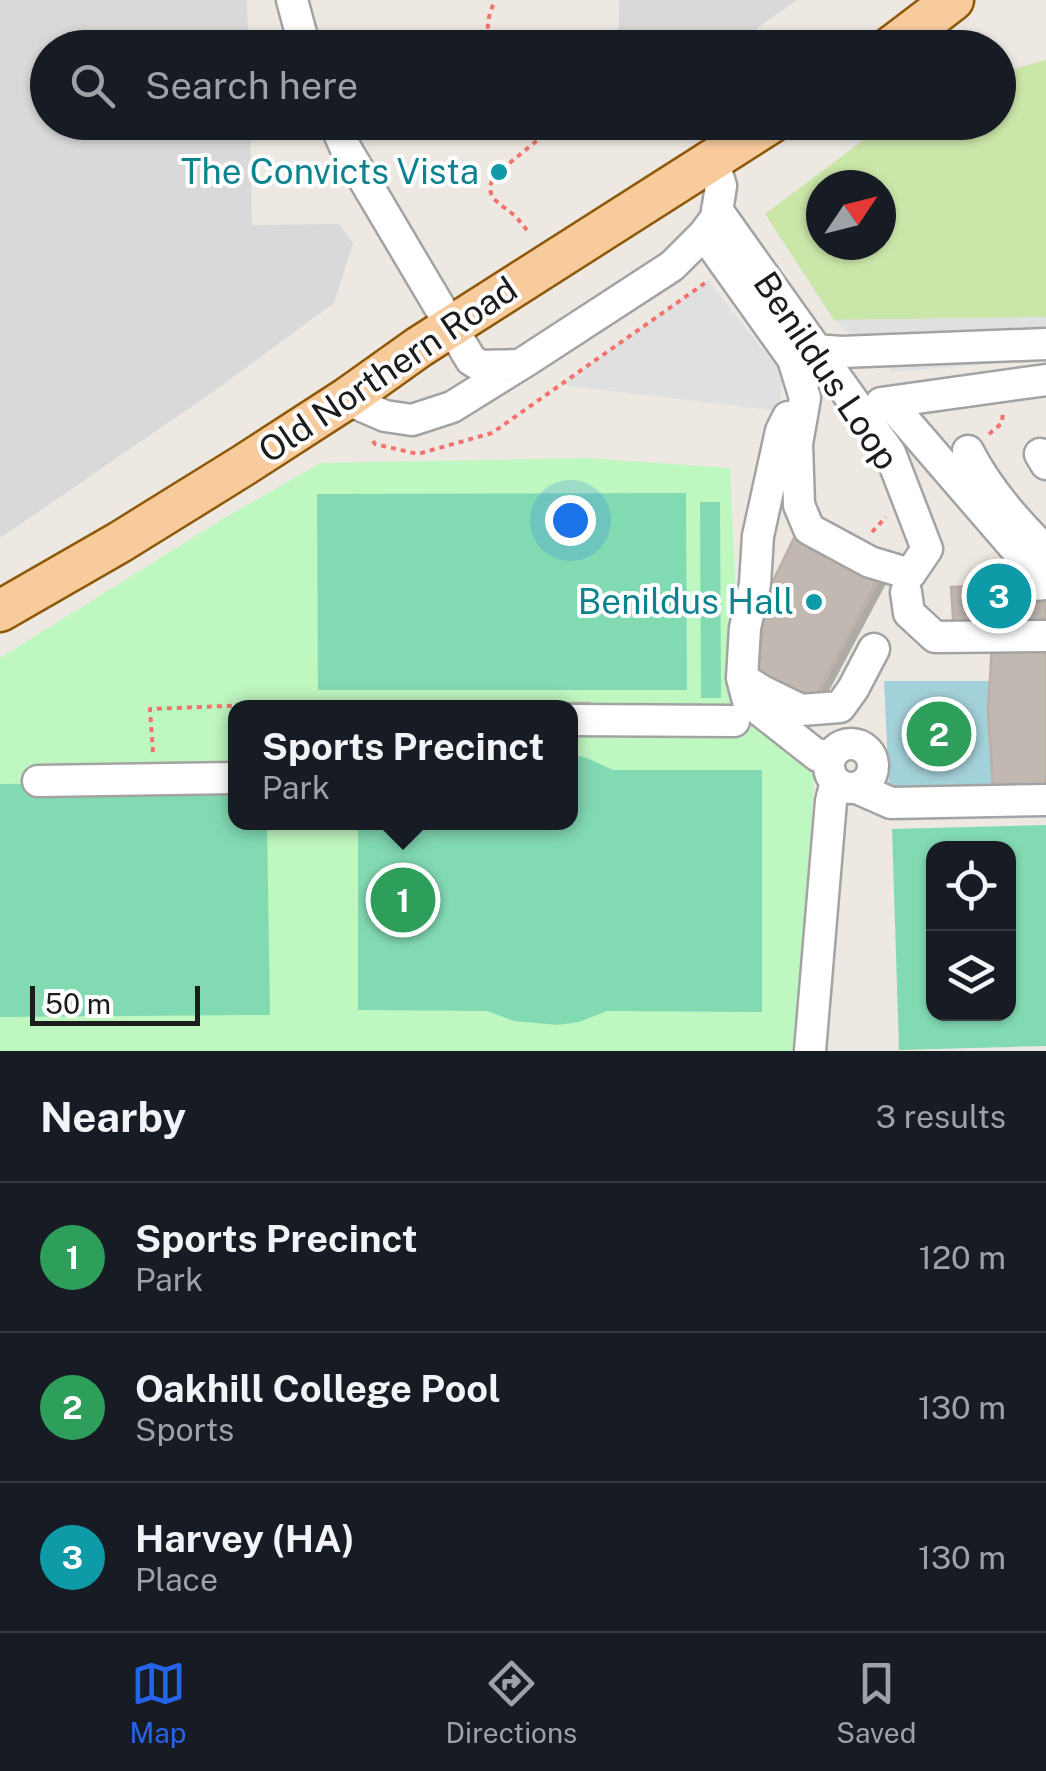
<!DOCTYPE html>
<style>
:root{--surface:#171b24;--page:#20242c;--text:#f1f3f6;--muted:#9ea1a6;--line:#363941;--accent:#2563eb}
body{margin:0;font-family:"Public Sans",sans-serif;background:var(--page);color:var(--text)}
.controls{position:absolute;right:30px;bottom:30px;display:grid;overflow:hidden;border-radius:20px;box-shadow:0 2px 8px #0004}
.controls button{width:90px;height:90px;display:grid;place-items:center;padding:0;border:0;border-bottom:2px solid var(--line);background:var(--surface);color:var(--text);font:50px sans-serif}
.compass{position:absolute;left:806px;top:170px;width:90px;height:90px;border-radius:50%;background:var(--surface);box-shadow:0 2px 8px #0004;rotate:55deg}
.scale{position:absolute;left:30px;bottom:25px;width:170px;box-sizing:border-box;padding-left:10px;border:5px solid #1c1c1c;border-top:0;font-size:28px;line-height:35px;white-space:nowrap;color:#1c1c1c;-webkit-text-stroke:8px #fff;paint-order:stroke}
.you{position:absolute;left:570px;top:520px;width:35px;height:35px;margin:-25px;border:8px solid #fff;border-radius:50%;background:#1a73e8;box-shadow:0 0 0 15px #1a73e833}
.badge{display:grid;place-items:center;width:65px;height:65px;border-radius:50%;background:var(--accent);color:#fff;font-size:32px;font-weight:700}
.pin{position:absolute;translate:-50% -50%;border:5px solid #fff;box-shadow:0 2px 10px #0006}
.popup{position:absolute;left:228px;top:700px;width:350px;height:130px;box-sizing:border-box;display:grid;place-content:center;border-radius:20px;background:var(--surface);filter:drop-shadow(0 2px 8px #0005);font-size:32px;white-space:nowrap;color:var(--muted)}
.popup b{font-size:38px;color:var(--text)}
.popup::after{content:'';position:absolute;left:50%;top:100%;margin-left:-20px;border:20px solid transparent;border-top-color:var(--surface)}
.list{margin:0;padding:0;list-style:none}
h2{display:flex;justify-content:space-between;align-items:center;height:130px;margin:0;padding:0 40px;font-size:42px}
h2 small{font-size:32px;font-weight:400;color:var(--muted)}
.list li{display:grid;grid-template-columns:65px 1fr auto;gap:30px;align-items:center;box-sizing:border-box;height:150px;padding:0 40px;border-top:2px solid var(--line)}
.list b{display:block;font-size:38px;white-space:nowrap}
.list p{margin:0;font-size:32px;white-space:nowrap;color:var(--muted)}
.list em{font-size:32px;font-style:normal;color:var(--muted)}
.icon{flex:none;width:55px;height:55px;fill:none;stroke:currentColor;stroke-width:2;stroke-linecap:round;stroke-linejoin:round}
.map{position:relative;flex:none;width:1046px;height:1051px;overflow:hidden}
.search{position:absolute;background:var(--surface);box-shadow:0 2px 8px #0004;left:30px;right:30px;top:30px;height:110px;display:flex;align-items:center;gap:25px;box-sizing:border-box;padding:0 35px;border-radius:55px;color:var(--muted);font-size:38px}
.sheet{height:580px;background:var(--surface)}
nav{display:flex;justify-content:space-around;align-items:center;box-sizing:border-box;height:140px;border-top:2px solid var(--line);background:var(--surface);font-size:28px;color:var(--muted)}
nav a{display:grid;justify-items:center;gap:5px}
nav .on{color:var(--accent)}
.map>svg:first-child{display:block}
.residential{fill:#dad9d9}
.grass{fill:#cbe6a9;fill-rule:evenodd}
.park{fill:#bff7c0;fill-rule:evenodd}
.pitch{fill:#82dab3;fill-rule:evenodd}
.parking{fill:#e0e0e0}
.water{fill:#a3d1d9}
.building{fill:#c1b8b2;stroke:#beaea5;stroke-width:2.5;filter:url(#shadow)}
.lines{fill:none;stroke-linecap:round;stroke-linejoin:round}
.minor-casing{stroke:#a3a3a3;stroke-width:35}
.major-casing{stroke:#8e5906;stroke-width:45}
.path{stroke:#f4726c;stroke-width:4;stroke-dasharray:5 5;stroke-linecap:butt}
.minor{stroke:#fff;stroke-width:30}
.major{stroke:#f8cb9c;stroke-width:40}
.culture-dot{fill:#0f9aa8;stroke:#fff;stroke-width:4}
.labels{text-anchor:middle;stroke-width:8;stroke-linejoin:round;paint-order:stroke}
.culture-label{font-size:35px;fill:#0d838f;stroke:#fff;text-anchor:end}
.street-label{font-size:35px;fill:#1c1c1c;stroke:#fff}
</style>
<div class="map">
<svg width="1046" height="1051" viewBox="0 0 1046 1051">
<defs>
<filter id="shadow"><feDropShadow dx="6" dy="6" stdDeviation="0" flood-color="#0004"/></filter>
</defs>
<rect width="100%" height="100%" fill="#ede9e2"/>
<path class="residential" d="M 0,0 L 247,0 L 248,47 L 48,48 L 48,122 L 250,123 L 252,225 L 339,224 L 353,244 L 334,303 L 213,392 L 0,538 Z
M 619,0 L 797,0 L 729,48 L 618,47 Z"/>
<path class="grass" d="M 1046,60 L 1046,317 L 834,320 L 765,214 L 886,123 L 998,122 L 999,73 ZM 821,185 L 881,185 L 881,245 L 821,245 Z"/>
<path class="park" d="M 586,458 L 730,468 L 740,688 L 816,748 L 796,1051 L 0,1051 L 0,658 L 226,517 L 321,463 ZM 235,708 L 570,708 L 570,822 L 235,822 Z"/>
<path class="pitch" d="M 686,493 L 687,690 L 318,690 L 317,494 Z
M 700,502 L 720,502 L 721,698 L 701,698 Z
M 571,754 L 587,758 L 613,770 L 762,770 L 762,1012 L 607,1011 L 579,1022 L 558,1025 L 514,1021 L 487,1011 L 358,1010 L 358,823 L 570,822 Z
M 235,782 L 235,822 L 267,823 L 270,1015 L 0,1017 L 0,784 Z
M 1046,825 L 1046,1046 L 899,1050 L 892,829 ZM 934,848 L 1008,848 L 1008,1014 L 934,1014 Z"/>
<path class="parking" d="M 708,280 L 782,374 L 779,411 L 561,385 Z
M 1046,317 L 1046,359 L 893,372 L 834,320 Z"/>
<path class="water" d="M 884,681 L 990,681 L 994,790 L 889,786 Z"/>
<path class="building" d="M 796,534 L 878,579 L 814,699 L 747,666 L 763,632 L 751,626 Z
M 1046,577 L 1046,632 L 954,633 L 951,587 L 982,586 L 982,579 Z
M 1046,643 L 1046,801 L 994,802 L 988,711 L 992,644 Z
M 589,703 L 590,724 L 570,708 L 443,708 L 443,704 Z"/>
<g class="lines">
<defs>
<path id="minor" d="M 292,0 L 305,48
M 334,122 L 346,149 L 471,360 L 481,366 L 517,365
M 704,234 L 793,359 L 805,398 L 797,444 L 799,505 L 809,529 L 870,562 L 910,574 L 927,549 L 890,453 L 717,210
M 815,350 L 841,352 L 1046,344
M 346,399 L 385,416 L 412,420 L 452,407 L 526,361 L 672,266 L 704,234 L 716,218 L 721,186 L 713,160
M 889,402 L 1040,577 L 1046,579
M 881,403 L 1046,380
M 788,417 L 781,431 L 758,536 L 755,584 L 745,628 L 742,678 L 748,701 L 818,756 L 831,754
M 968,451 C 988,490 1015,521 1046,551
M 1040,454 L 1046,464
M 1005,588 L 1046,584
M 906,592 L 909,613 L 935,637 L 1046,636
M 743,679 L 762,691 L 801,710 L 840,707 L 853,689 L 874,649
M 570,720 L 734,721
M829 766a22 22 0 1 1 44 0a22 22 0 1 1-44 0Z
M 38,781 L 235,778
M 857,788 L 891,803 L 1046,800
M 810,1051 L 831,801 L 836,782"/>
<path id="major" d="M 890,48 L 953,0
M 0,611 L 120,542 L 244,465 L 346,399 L 419,347 L 772,122"/>
</defs>
<use href="#minor" class="minor-casing"/>
<use href="#major" class="major-casing"/>
<path class="path" d="M 493,48 C 485,29 487,19 495,0
M 527,230 C 523,226 520,221 515,216 C 501,203 481,198 495,175 L 545,134 L 549,122
M 989,434 L 1001,424 L 1004,410
M 373,441 L 375,444 L 418,454 L 492,433 L 705,283
M 872,532 L 886,517
M 153,752 L 150,709 L 251,705 L 277,708"/>
<use href="#minor" class="minor"/>
<use href="#major" class="major"/>
</g>
<g class="culture-dot">
<circle cx="499" cy="172" r="10"/>
<circle cx="814" cy="602" r="10"/>
</g>
<g class="labels">
<g class="culture-label">
<text x="479" y="184">The Convicts Vista</text>
<text x="794" y="614">Benildus Hall</text>
</g>
<g class="street-label">
<text transform="translate(388 370) rotate(-34)" y="12">Old Northern Road</text>
<text transform="translate(826 371) rotate(56)" y="12">Benildus Loop</text>
</g>
</g>
</svg>
<div class="controls">
<button><svg class="icon" aria-label="locate" viewBox="0 0 24 24"><circle cx="12" cy="12" r="6"/><path d="M12 2v4M12 18v4M2 12h4M18 12h4"/></svg></button>
<button><svg class="icon" aria-label="layers" viewBox="0 0 24 24"><path d="M12 4l9 5-9 5-9-5zM3 14l9 5 9-5"/></svg></button>
</div>
<svg class="compass" viewBox="-18 -18 36 36"><path d="M0-13l5 13h-10z" fill="#e53935"/><path d="M0 13l5-13h-10z" fill="#9ea1a6"/></svg>
<div class="scale">50 m</div>
<div class="you"></div>
<div class="pin badge" style="left:403px;top:900px;background:#2e9e5b">1</div>
<div class="popup"><b>Sports Precinct</b>Park</div>
<div class="pin badge" style="left:939px;top:734px;background:#2e9e5b">2</div>
<div class="pin badge" style="left:999px;top:596px;background:#0f9aa8">3</div>
<div class="search"><svg class="icon" aria-label="search" viewBox="0 0 24 24"><circle cx="10" cy="10" r="6"/><path d="M15 15l6 6"/></svg>Search here</div>
</div>
<section class="sheet">
<h2>Nearby<small>3 results</small></h2>
<ul class="list">
<li><span class="badge" style="background:#2e9e5b">1</span><div><b>Sports Precinct</b><p>Park</p></div><em>120 m</em></li>
<li><span class="badge" style="background:#2e9e5b">2</span><div><b>Oakhill College Pool</b><p>Sports</p></div><em>130 m</em></li>
<li><span class="badge" style="background:#0f9aa8">3</span><div><b>Harvey (HA)</b><p>Place</p></div><em>130 m</em></li>
</ul>
</section>
<nav>
<a class="on"><svg class="icon" aria-label="map" viewBox="0 0 24 24"><path d="M3 6l6-2 6 2 6-2v14l-6 2-6-2-6 2zM9 4v14M15 6v14"/></svg>Map</a>
<a><svg class="icon" aria-label="directions" viewBox="0 0 24 24"><path d="M12 3l9 9-9 9-9-9zM9 14v-3h6M13 9l2 2-2 2"/></svg>Directions</a>
<a><svg class="icon" aria-label="saved" viewBox="0 0 24 24"><path d="M7 4h10v16l-5-4-5 4z"/></svg>Saved</a>
</nav>
